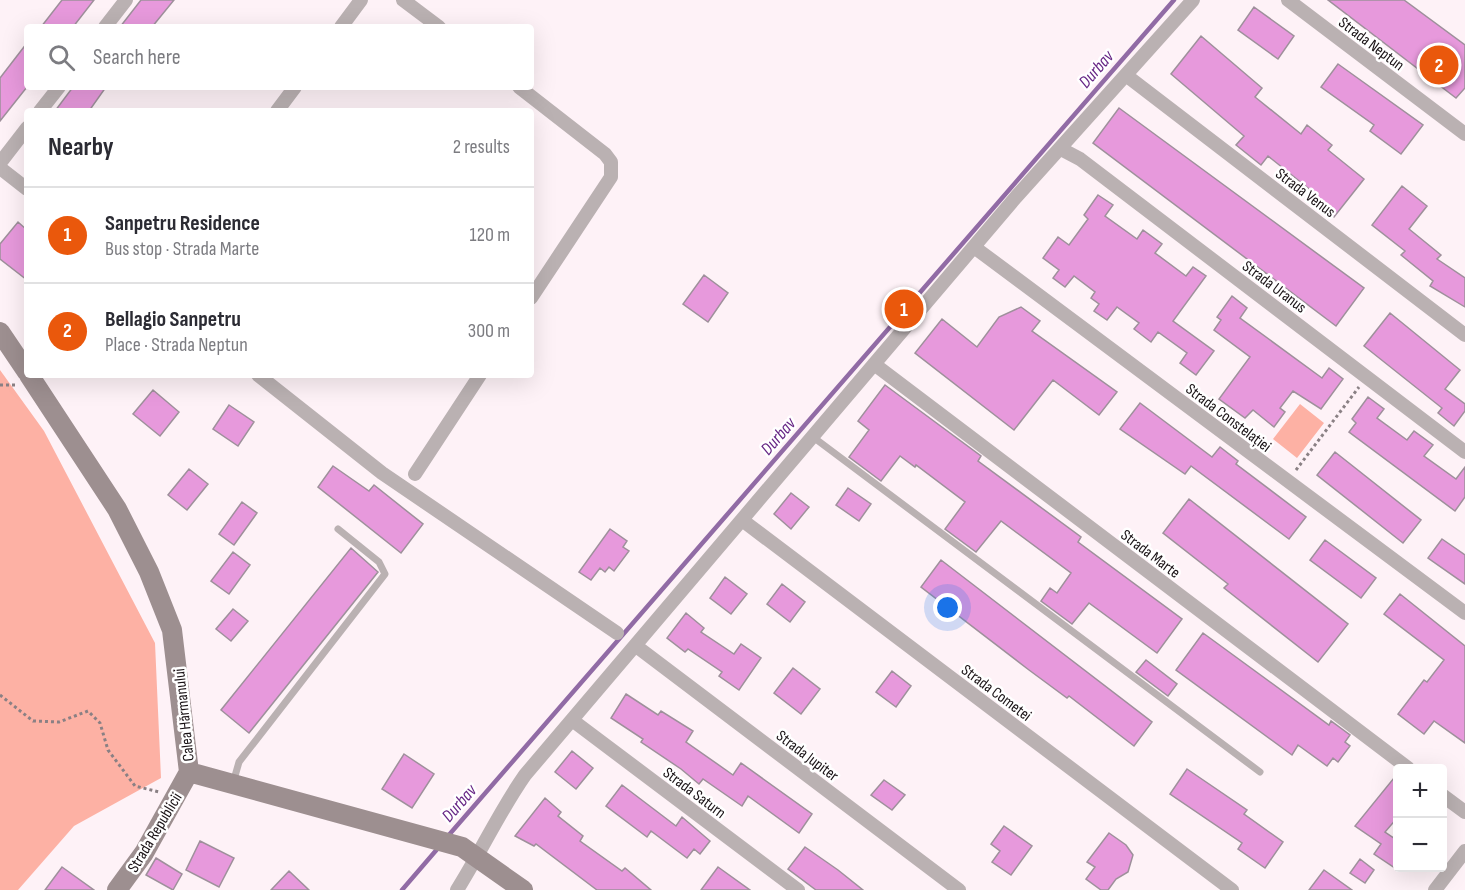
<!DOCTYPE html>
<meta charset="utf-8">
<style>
:root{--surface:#fff;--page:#f2f2f3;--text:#2b2b33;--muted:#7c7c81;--line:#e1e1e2;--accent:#ea580c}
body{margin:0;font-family:"Sofia Sans Condensed",sans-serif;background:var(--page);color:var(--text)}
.controls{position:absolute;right:18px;bottom:18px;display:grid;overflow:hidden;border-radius:6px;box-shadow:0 6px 24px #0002}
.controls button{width:54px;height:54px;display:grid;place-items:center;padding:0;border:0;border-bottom:2px solid var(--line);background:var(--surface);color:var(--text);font:30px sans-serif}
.you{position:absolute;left:948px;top:608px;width:21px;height:21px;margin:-15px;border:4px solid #fff;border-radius:50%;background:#1a73e8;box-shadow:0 0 0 9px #1a73e833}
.badge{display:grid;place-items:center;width:39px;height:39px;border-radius:50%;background:var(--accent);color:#fff;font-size:20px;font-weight:700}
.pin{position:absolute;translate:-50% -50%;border:3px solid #fff;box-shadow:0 2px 6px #0006}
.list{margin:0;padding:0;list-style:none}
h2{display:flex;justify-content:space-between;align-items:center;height:78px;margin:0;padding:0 24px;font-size:26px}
h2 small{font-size:20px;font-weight:400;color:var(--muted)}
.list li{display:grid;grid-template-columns:39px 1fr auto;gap:18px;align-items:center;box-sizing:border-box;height:96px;padding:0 24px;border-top:2px solid var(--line)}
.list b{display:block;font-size:22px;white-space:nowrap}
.list p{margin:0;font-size:20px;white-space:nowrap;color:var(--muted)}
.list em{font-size:20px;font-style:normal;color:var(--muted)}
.icon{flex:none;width:33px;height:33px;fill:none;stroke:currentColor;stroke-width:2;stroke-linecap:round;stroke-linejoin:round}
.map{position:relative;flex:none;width:1465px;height:890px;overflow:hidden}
.search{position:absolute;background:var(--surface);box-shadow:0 6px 24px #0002;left:24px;top:24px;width:510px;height:66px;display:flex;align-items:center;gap:15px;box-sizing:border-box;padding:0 21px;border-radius:6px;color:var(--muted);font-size:22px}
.panel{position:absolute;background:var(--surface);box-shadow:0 6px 24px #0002;left:24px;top:108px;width:510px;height:270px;border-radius:6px}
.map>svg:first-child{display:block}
.green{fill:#fdb1a4}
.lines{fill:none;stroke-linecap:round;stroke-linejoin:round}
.stream{stroke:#916ba5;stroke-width:4.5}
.building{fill:#e799dc;stroke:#9e909b;stroke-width:1.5}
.path{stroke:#8a8084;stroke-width:3;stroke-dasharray:3 3;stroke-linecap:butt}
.lane{stroke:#bab1b2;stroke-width:7}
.street{stroke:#bab1b2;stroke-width:14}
.secondary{stroke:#9d8f90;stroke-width:20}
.labels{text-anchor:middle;stroke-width:5;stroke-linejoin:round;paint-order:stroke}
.street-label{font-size:16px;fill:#181114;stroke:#fff}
.water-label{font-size:18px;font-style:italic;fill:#662685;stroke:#fff}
</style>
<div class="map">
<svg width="1465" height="890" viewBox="0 0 1465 890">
<rect width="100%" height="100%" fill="#fef2f7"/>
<path class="green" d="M 0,370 L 44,431 L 155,643 L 161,778 L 74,826 L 18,890 L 0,890 Z
M 1300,404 L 1324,423 L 1297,458 L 1273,439 Z"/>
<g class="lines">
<path class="stream" d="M 448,836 L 1174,0
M 402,890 L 439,847"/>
</g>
<path class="building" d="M 62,0 L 94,0 L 73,27 L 41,27 Z
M 141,0 L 174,0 L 152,27 L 120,27 Z
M 1328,0 L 1404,0 L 1465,45 L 1465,88 L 1456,98 Z
M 1254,7 L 1294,36 L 1278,59 L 1238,30 Z
M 1201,36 L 1262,88 L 1255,97 L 1301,134 L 1307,125 L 1332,145 L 1328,150 L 1364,179 L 1334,217 L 1309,197 L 1313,192 L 1268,156 L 1261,165 L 1236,145 L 1244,136 L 1171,74 Z
M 27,43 L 27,87 L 0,121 L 0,78 Z
M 1338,64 L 1423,125 L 1401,154 L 1370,131 L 1374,125 L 1321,87 Z
M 73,87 L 106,87 L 89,111 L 55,111 Z
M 1119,108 L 1364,288 L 1336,326 L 1093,143 Z
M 1402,186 L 1427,206 L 1409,229 L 1441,255 L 1437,259 L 1465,278 L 1465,307 L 1430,286 L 1433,281 L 1401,255 L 1405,251 L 1372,225 Z
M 1098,195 L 1113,205 L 1105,216 L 1137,239 L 1143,230 L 1162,244 L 1155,253 L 1186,276 L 1193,267 L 1206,276 L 1173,321 L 1214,351 L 1196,375 L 1180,363 L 1187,353 L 1158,332 L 1151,342 L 1134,329 L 1139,323 L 1117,307 L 1107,320 L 1094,311 L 1099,304 L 1091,298 L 1095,292 L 1074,276 L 1065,287 L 1053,278 L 1059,270 L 1043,258 L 1058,237 L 1069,245 L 1088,219 L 1084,215 Z
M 18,222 L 27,230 L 27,280 L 0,259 L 0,244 Z
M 704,275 L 728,293 L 708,322 L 683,304 Z
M 1232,296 L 1247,308 L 1240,318 L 1322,378 L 1329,368 L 1343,379 L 1321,409 L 1293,391 L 1280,408 L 1285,412 L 1274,427 L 1253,410 L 1245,418 L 1219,399 L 1250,357 L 1214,330 L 1221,320 L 1217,317 Z
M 1021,307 L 1040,321 L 1032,331 L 1117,392 L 1099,415 L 1053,380 L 1014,430 L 915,353 L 942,319 L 977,347 L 999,317 Z
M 1390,313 L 1460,370 L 1445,389 L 1465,404 L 1465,411 L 1454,426 L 1438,413 L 1442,408 L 1364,346 Z
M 885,385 L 981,456 L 978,461 L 1081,537 L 1078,542 L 1182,619 L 1157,653 L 1089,603 L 1072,624 L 1041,601 L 1050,588 L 1057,593 L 1071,573 L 1001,521 L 976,552 L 945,529 L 965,502 L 916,465 L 915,467 L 900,456 L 881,481 L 849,457 L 869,430 L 858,421 Z
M 153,390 L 179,412 L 160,436 L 133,414 Z
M 1368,397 L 1384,409 L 1377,418 L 1407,440 L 1414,431 L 1433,445 L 1424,456 L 1456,479 L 1465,467 L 1465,497 L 1455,511 L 1349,432 L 1356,423 L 1352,419 Z
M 1140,403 L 1212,457 L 1220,447 L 1238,461 L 1236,464 L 1306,517 L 1289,539 L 1191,466 L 1185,474 L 1120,429 Z
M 229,405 L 254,422 L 238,446 L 213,429 Z
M 1335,452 L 1421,520 L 1403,543 L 1317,475 Z
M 333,466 L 369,491 L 374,485 L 423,524 L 401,553 L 318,487 Z
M 189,469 L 208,484 L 187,510 L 168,495 Z
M 848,488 L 871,504 L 859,521 L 836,505 Z
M 791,493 L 809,507 L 791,529 L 774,514 Z
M 1189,499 L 1348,624 L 1318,662 L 1224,588 L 1228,584 L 1163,533 Z
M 242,502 L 257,513 L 234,545 L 219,534 Z
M 610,529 L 627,541 L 623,547 L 629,551 L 614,571 L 609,567 L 605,572 L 600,568 L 591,580 L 579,572 Z
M 1442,539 L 1465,555 L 1465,584 L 1428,558 Z
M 1325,540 L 1376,578 L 1361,598 L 1310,560 Z
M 351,548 L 378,572 L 249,733 L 221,710 Z
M 233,552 L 250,565 L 229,594 L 211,581 Z
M 941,560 L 1152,722 L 1134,746 L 1069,696 L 1067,698 L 1029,670 L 921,587 Z
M 725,577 L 747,594 L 731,614 L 710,598 Z
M 782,584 L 805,602 L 790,622 L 767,604 Z
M 1400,594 L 1465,646 L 1465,743 L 1434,721 L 1424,734 L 1398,714 L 1424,680 L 1427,682 L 1444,660 L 1384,614 Z
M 233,609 L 248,621 L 231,641 L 216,629 Z
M 686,613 L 704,628 L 701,632 L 734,654 L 741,644 L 761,658 L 739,690 L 719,676 L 722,672 L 688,649 L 685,652 L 667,638 Z
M 1203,633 L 1329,725 L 1331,721 L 1350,735 L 1345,742 L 1350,746 L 1338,762 L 1333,758 L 1327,766 L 1298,745 L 1292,755 L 1176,670 Z
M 1146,660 L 1177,684 L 1168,696 L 1136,672 Z
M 793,668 L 820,689 L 801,714 L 774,693 Z
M 892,671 L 911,686 L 896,707 L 876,692 Z
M 626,694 L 658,715 L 661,711 L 693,731 L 686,742 L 733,775 L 741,763 L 812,814 L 799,833 L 748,796 L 742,806 L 703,779 L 699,784 L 681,769 L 641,742 L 643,739 L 611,718 Z
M 572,751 L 593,768 L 576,789 L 555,772 Z
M 404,754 L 434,774 L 412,808 L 382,789 Z
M 1187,769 L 1247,810 L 1244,814 L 1283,842 L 1265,868 L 1238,849 L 1242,843 L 1170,794 Z
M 1398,773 L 1398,817 L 1385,832 L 1398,841 L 1398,870 L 1374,854 L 1381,844 L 1355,826 Z
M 884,780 L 905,795 L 892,810 L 871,795 Z
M 622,785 L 676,826 L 682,817 L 710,841 L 700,854 L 694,849 L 687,858 L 651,831 L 647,837 L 606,806 Z
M 545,798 L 561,812 L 558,816 L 583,836 L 580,841 L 622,871 L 625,868 L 651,890 L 597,890 L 536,844 L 534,846 L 515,836 Z
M 1004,826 L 1032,846 L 1011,875 L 992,862 L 1000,851 L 991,844 Z
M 1109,833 L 1126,845 L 1133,855 L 1128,872 L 1116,879 L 1108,890 L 1101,890 L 1086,879 L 1095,867 L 1087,862 Z
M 200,841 L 234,858 L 219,887 L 186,870 Z
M 805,847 L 838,870 L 863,890 L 816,890 L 788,869 Z
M 156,858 L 182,874 L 173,890 L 146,875 Z
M 1360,859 L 1374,870 L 1365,883 L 1350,873 Z
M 62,867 L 94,890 L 45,890 Z
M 718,867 L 750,890 L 701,890 Z
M 1324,870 L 1352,890 L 1309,890 Z
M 289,871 L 309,890 L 271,890 Z"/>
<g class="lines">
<path class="path" d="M 0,385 L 16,385
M 1296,470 L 1359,387
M 0,695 L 33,721 L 59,722 L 88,711 L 100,723 L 108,750 L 135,786 L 159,792"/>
<path class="lane" d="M 813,437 L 1260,772
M 233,783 L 239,762 L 385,574 L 379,562 L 338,529"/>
<path class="street" d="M 403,0 L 439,27
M 1288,0 L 1465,134
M 105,27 L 126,0
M 341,27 L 361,0
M 1127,76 L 1465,335
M 519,87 L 605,154 L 611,162 L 611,177 L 531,298
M 40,111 L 59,87
M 277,111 L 295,87
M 1061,149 L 1080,159 L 1465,452
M 0,163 L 27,128
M 0,168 L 27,189
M 974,247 L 1465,613
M 874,364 L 1408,768
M 258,375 L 382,473 L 617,633
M 415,474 L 480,375
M 742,520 L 1232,890
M 636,646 L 959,890
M 572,720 L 798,890
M 1442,795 L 1465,812
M 457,890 C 481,852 499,812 525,775 L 1016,197 L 1193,0
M 1435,890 L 1465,851"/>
<path class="secondary" d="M 0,332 L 27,372
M 29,375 L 117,509 L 149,572 L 172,630 L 189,772
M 189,772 L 462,847 L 523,890
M 117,890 L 144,853 L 189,772"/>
</g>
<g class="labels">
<g class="street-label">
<text transform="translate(1372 43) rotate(37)" y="6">Strada Neptun</text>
<text transform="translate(1306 192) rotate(37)" y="6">Strada Venus</text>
<text transform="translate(1275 286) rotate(37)" y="6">Strada Uranus</text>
<text transform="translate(1229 417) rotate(37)" y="6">Strada Constelației</text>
<text transform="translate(1151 553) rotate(37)" y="6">Strada Marte</text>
<text transform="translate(997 692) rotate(37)" y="6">Strada Cometei</text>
<text transform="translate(183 715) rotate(-96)" y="6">Calea Hărmanului</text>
<text transform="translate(808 755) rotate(37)" y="6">Strada Jupiter</text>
<text transform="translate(695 792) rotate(37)" y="6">Strada Saturn</text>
<text transform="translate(154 832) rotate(-59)" y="6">Strada Republicii</text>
</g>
<g class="water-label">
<text transform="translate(1096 69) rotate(-49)" y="6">Durbav</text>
<text transform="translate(778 436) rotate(-49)" y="6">Durbav</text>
<text transform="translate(459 803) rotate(-49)" y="6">Durbav</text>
</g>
</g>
</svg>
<div class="controls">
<button>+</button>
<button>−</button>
</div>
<div class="you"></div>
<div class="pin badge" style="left:904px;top:309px">1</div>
<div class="pin badge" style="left:1439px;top:65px">2</div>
<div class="search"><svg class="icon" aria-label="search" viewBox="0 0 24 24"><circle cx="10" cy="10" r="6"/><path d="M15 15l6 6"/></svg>Search here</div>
<section class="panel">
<h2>Nearby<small>2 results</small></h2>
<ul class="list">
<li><span class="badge">1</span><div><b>Sanpetru Residence</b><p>Bus stop · Strada Marte</p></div><em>120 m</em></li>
<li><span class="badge">2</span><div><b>Bellagio Sanpetru</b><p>Place · Strada Neptun</p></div><em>300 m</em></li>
</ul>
</section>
</div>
